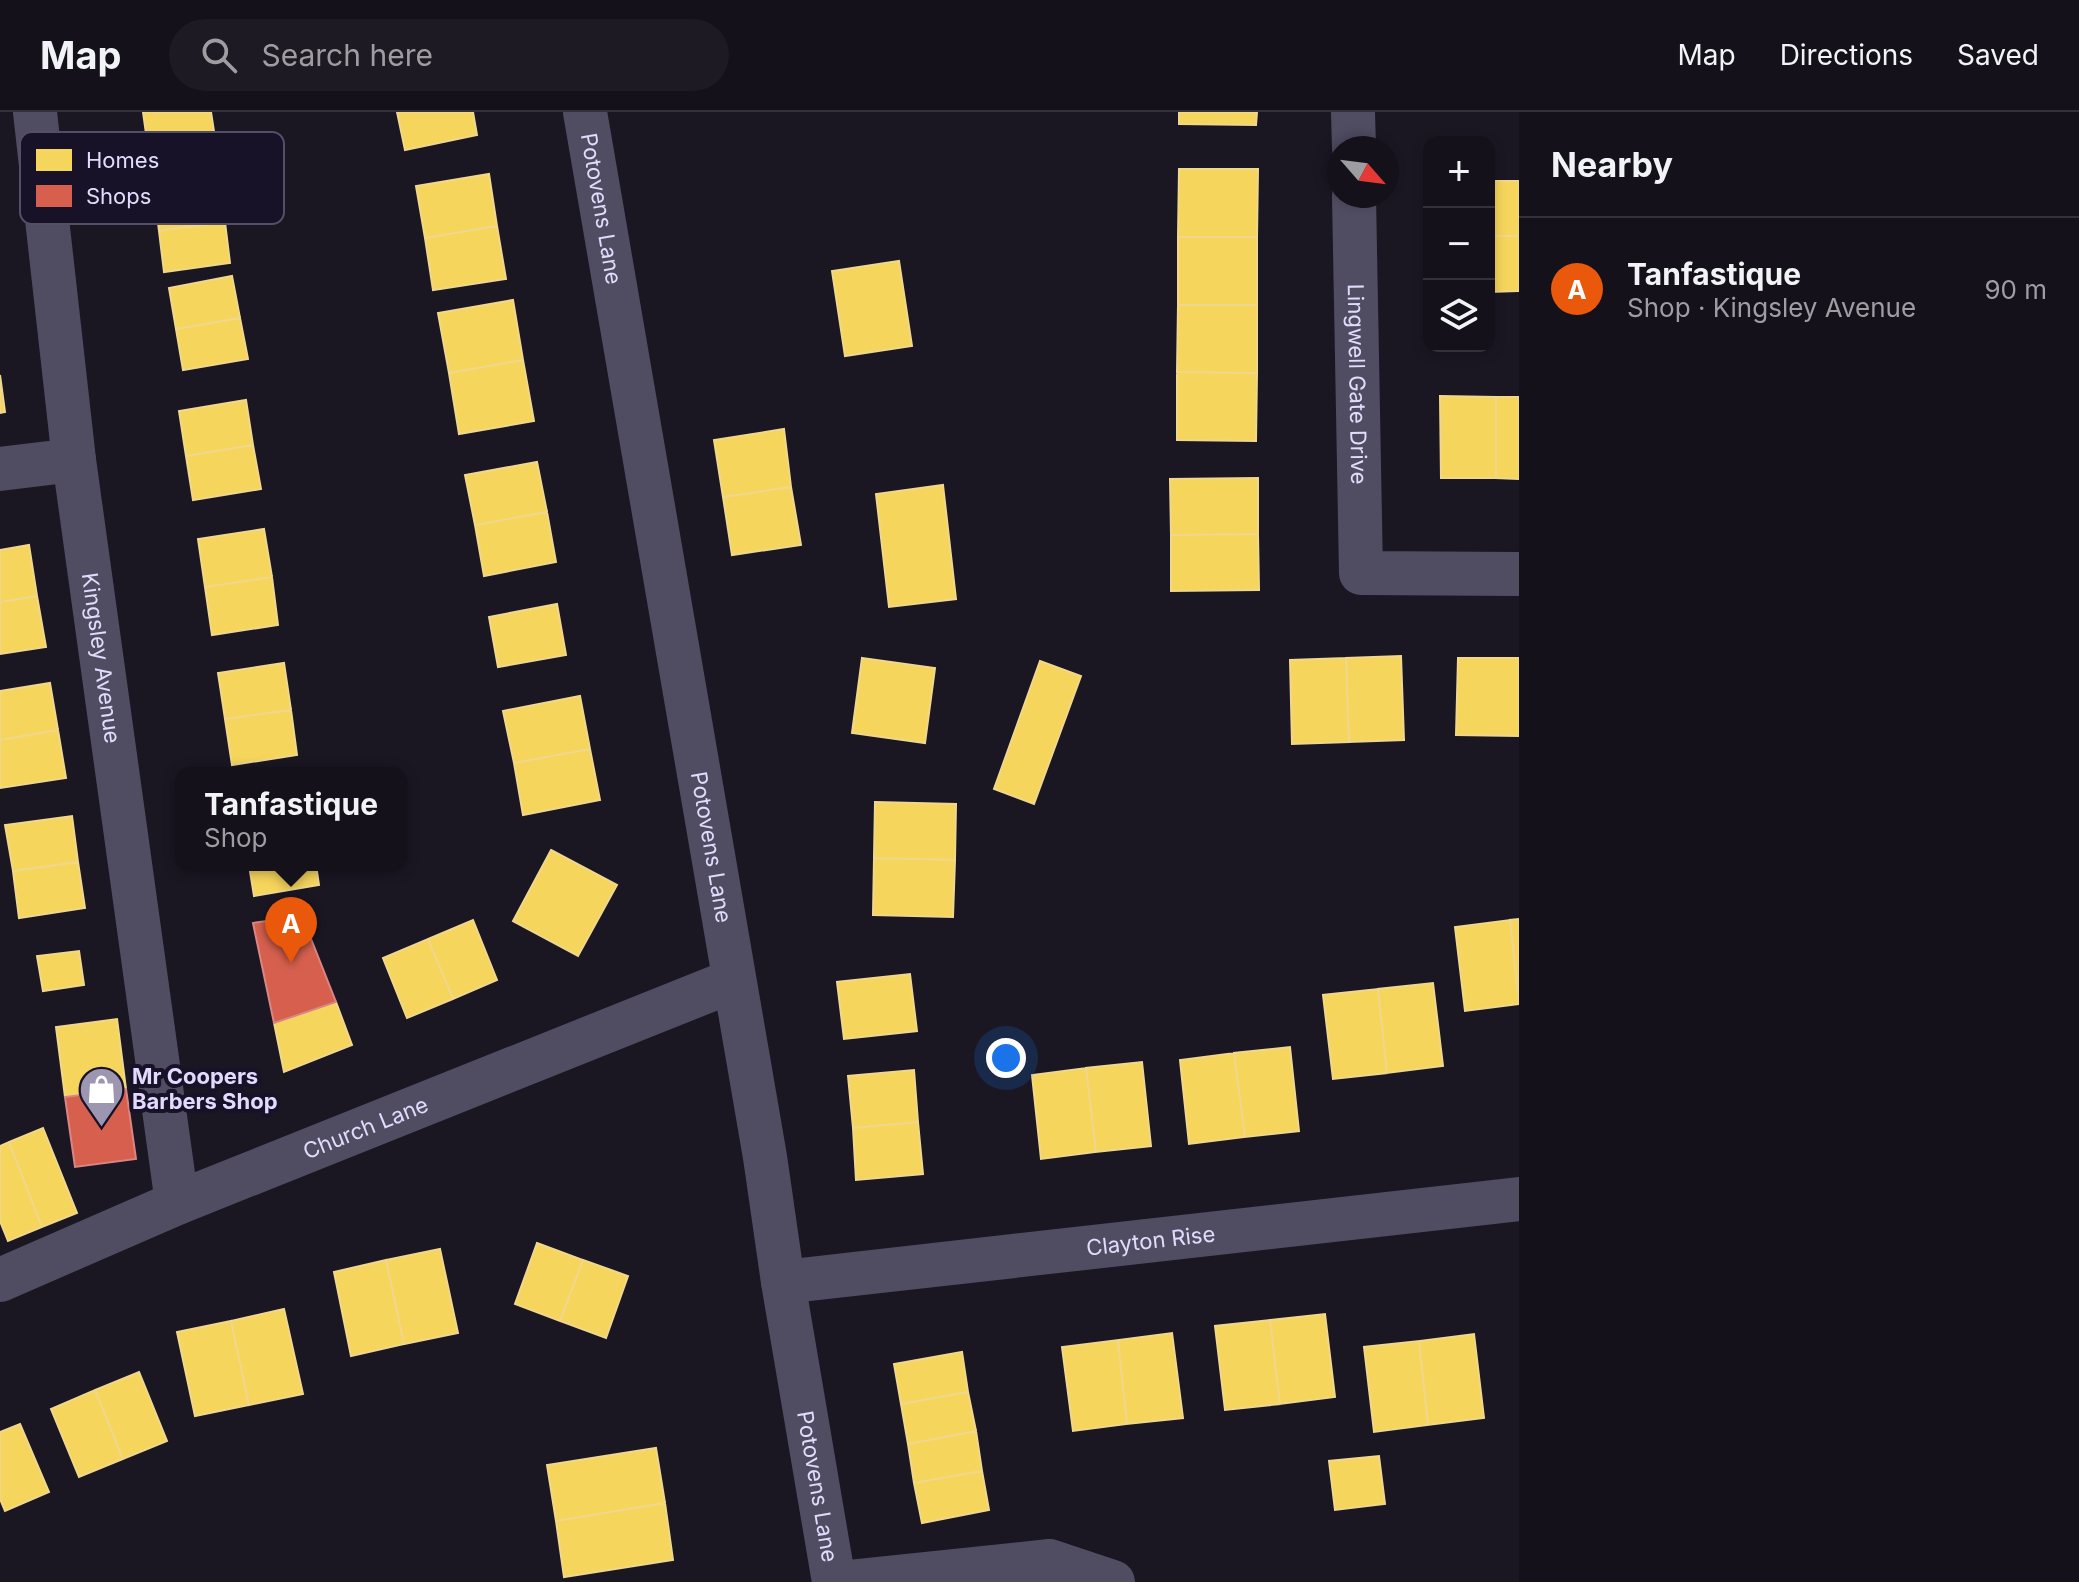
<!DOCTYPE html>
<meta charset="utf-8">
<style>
:root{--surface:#14111a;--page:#1d1a23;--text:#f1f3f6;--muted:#9d9da2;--line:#333139;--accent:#ea580c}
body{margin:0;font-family:Inter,sans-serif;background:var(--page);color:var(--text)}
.controls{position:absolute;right:24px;top:24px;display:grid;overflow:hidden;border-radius:16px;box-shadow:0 4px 12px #0003}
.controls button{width:72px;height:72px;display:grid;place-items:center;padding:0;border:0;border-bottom:2px solid var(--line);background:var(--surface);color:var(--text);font:40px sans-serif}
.compass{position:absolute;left:1327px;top:24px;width:72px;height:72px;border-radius:50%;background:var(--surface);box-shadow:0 4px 12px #0003;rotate:118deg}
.you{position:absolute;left:1006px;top:946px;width:28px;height:28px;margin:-20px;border:6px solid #fff;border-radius:50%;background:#1a73e8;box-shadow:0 0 0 12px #1a73e833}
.badge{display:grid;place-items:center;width:52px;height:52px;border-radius:50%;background:var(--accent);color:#fff;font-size:26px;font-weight:700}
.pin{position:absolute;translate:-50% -66px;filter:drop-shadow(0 2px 4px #0008)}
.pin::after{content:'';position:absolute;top:42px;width:28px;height:24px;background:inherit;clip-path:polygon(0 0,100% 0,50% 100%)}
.popup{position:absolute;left:175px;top:655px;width:232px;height:104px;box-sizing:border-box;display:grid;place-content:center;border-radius:16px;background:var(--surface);filter:drop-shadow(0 2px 6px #0005);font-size:26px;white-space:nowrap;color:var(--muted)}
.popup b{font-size:30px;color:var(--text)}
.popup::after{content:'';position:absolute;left:50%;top:100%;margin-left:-16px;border:16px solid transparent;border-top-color:var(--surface)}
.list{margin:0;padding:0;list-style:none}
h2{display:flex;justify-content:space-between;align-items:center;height:104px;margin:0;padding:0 32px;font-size:34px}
h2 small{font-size:26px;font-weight:400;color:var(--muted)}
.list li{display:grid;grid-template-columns:52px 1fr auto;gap:24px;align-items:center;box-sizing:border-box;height:144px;padding:0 32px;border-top:2px solid var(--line)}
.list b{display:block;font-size:30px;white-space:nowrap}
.list p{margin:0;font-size:26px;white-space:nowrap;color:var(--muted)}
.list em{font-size:26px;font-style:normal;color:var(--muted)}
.icon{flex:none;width:44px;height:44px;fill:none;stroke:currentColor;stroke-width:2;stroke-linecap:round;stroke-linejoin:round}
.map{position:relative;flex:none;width:1519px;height:1470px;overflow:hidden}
header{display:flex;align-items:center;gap:48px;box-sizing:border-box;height:112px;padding:0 40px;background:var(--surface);border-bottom:2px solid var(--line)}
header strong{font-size:38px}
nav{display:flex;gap:44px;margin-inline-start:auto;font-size:28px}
.search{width:560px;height:72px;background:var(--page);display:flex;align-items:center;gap:20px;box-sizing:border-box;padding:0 28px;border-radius:44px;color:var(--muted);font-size:30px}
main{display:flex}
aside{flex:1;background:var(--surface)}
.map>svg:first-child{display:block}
.homes{fill:#f6d55c;stroke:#f0d78c;stroke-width:2}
.shops{fill:#d6604d;stroke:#da8582;stroke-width:2}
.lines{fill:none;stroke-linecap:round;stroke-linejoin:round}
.minor{stroke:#504d63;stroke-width:44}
.labels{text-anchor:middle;stroke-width:8;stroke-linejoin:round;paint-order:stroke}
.street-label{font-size:22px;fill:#e2dbfd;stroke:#181228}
.poi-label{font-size:22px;font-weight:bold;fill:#e2dbfd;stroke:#181228;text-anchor:start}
.key{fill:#181228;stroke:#554e68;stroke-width:2}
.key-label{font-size:22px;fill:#e2dbfd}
</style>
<header>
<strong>Map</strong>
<div class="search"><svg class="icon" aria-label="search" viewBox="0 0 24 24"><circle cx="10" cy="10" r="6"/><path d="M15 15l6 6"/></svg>Search here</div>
<nav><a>Map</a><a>Directions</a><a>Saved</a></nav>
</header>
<main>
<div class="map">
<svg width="1519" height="1470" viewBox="0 0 1519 1470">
<rect width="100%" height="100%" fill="#1a1723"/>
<path class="homes" d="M 143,0 L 211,0 L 215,26 L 148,36 Z
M 397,0 L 473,0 L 477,23 L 405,38 Z
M 1179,0 L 1257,0 L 1256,13 L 1179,12 Z
M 1179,57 L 1258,57 L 1257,125 L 1178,125 Z
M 489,62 L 497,114 L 425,126 L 416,74 Z
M 220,69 L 225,110 L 159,119 L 154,77 Z
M 1489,69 L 1519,69 L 1519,124 L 1489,124 Z
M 225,110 L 230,151 L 164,160 L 159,119 Z
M 497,114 L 506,167 L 433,178 L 425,126 Z
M 1489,124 L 1519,124 L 1519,179 L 1489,180 Z
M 1178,125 L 1257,125 L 1257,193 L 1178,193 Z
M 899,149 L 912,234 L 845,244 L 832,159 Z
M 232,164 L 240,206 L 176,217 L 169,176 Z
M 513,188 L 523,248 L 449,261 L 438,201 Z
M 1178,193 L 1257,193 L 1257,261 L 1177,260 Z
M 240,206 L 248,247 L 183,258 L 176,217 Z
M 523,248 L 534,309 L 459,322 L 449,261 Z
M 1177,260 L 1257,261 L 1256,329 L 1177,328 Z
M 0,263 L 5,300 L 0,301 Z
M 1440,284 L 1496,285 L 1496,366 L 1441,366 Z
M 1496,285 L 1519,285 L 1519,367 L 1496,366 Z
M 246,288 L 253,333 L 186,344 L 179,299 Z
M 784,317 L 791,375 L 723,385 L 714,328 Z
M 253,333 L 261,377 L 193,388 L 186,344 Z
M 537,350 L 547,400 L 475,413 L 465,363 Z
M 1258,366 L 1258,422 L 1171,423 L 1170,367 Z
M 943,373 L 956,487 L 889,495 L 876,382 Z
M 791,375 L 801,433 L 732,443 L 723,385 Z
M 547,400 L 556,450 L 484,464 L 475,413 Z
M 264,417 L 272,465 L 205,475 L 198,427 Z
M 1258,422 L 1259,478 L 1171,479 L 1171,423 Z
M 29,433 L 37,484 L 0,490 L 0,438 Z
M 272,465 L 278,513 L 212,523 L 205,475 Z
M 37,484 L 46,535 L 0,542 L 0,490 Z
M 557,492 L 566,543 L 498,555 L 489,505 Z
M 1401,544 L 1404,628 L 1349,630 L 1346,546 Z
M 862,546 L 935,556 L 925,631 L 852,621 Z
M 1346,546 L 1349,630 L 1292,632 L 1290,548 Z
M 1458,546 L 1519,546 L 1519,624 L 1456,623 Z
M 1040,549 L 1081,564 L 1034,692 L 994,677 Z
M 284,551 L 291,598 L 225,607 L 218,561 Z
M 50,571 L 58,618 L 0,628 L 0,579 Z
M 580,584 L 590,637 L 514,651 L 503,599 Z
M 291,598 L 297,643 L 232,653 L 225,607 Z
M 58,618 L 66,666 L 0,676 L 0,628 Z
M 590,637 L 600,688 L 523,703 L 514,651 Z
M 875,690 L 956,692 L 955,748 L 874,746 Z
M 72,704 L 78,750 L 13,759 L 5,713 Z
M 551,738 L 617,773 L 578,844 L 513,809 Z
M 874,746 L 955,748 L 953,805 L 873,803 Z
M 78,750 L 85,796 L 19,806 L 13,759 Z
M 249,753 L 316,753 L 319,773 L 254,784 Z
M 1519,807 L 1519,888 L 1510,808 Z
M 473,808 L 497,868 L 453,887 L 428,827 Z
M 1510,808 L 1519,892 L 1465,899 L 1455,815 Z
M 428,827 L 453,887 L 407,906 L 383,846 Z
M 79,839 L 84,873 L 43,879 L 37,844 Z
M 910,862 L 917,919 L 844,927 L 837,870 Z
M 1433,871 L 1443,954 L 1387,961 L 1378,877 Z
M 1378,877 L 1387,961 L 1333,967 L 1323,883 Z
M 336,890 L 352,933 L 284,960 L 274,911 Z
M 117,907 L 126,977 L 65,985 L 56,915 Z
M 1290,935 L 1299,1019 L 1245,1025 L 1234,941 Z
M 1234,941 L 1245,1025 L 1189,1032 L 1180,948 Z
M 1142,950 L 1151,1034 L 1096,1040 L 1086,956 Z
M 1086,956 L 1096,1040 L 1041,1047 L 1032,963 Z
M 914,958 L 918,1010 L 853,1016 L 848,964 Z
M 918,1010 L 923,1062 L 856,1068 L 853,1016 Z
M 43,1016 L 77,1101 L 42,1115 L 9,1030 Z
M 9,1030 L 42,1115 L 8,1129 L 0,1109 L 0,1034 Z
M 537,1131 L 583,1148 L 560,1209 L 515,1192 Z
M 440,1137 L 458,1221 L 404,1232 L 386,1148 Z
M 386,1148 L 404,1232 L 351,1244 L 334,1160 Z
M 583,1148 L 628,1164 L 606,1226 L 560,1209 Z
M 284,1197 L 303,1282 L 249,1293 L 231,1209 Z
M 1325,1202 L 1335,1285 L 1280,1292 L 1270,1208 Z
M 1270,1208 L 1280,1292 L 1225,1298 L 1215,1214 Z
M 231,1209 L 249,1293 L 195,1304 L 177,1220 Z
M 1172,1221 L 1183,1306 L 1127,1312 L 1118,1228 Z
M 1474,1222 L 1484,1306 L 1428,1313 L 1419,1229 Z
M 1118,1228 L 1127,1312 L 1073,1319 L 1062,1235 Z
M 1419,1229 L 1428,1313 L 1374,1320 L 1364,1235 Z
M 962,1240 L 968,1280 L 901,1292 L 894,1252 Z
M 139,1260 L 167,1329 L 123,1347 L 95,1278 Z
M 95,1278 L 123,1347 L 79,1365 L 51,1297 Z
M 968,1280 L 976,1319 L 908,1332 L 901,1292 Z
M 20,1312 L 49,1380 L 5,1399 L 0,1387 L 0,1320 Z
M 976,1319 L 982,1359 L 914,1371 L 908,1332 Z
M 656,1336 L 665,1391 L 556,1409 L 547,1353 Z
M 1379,1344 L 1385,1392 L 1335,1398 L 1329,1349 Z
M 982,1359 L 989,1398 L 922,1411 L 914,1371 Z
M 665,1391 L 673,1448 L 564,1465 L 556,1409 Z"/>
<path class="shops" d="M 302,804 L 336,890 L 274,911 L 253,811 Z
M 126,977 L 136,1047 L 75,1055 L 65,985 Z"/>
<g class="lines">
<g class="minor">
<path id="s1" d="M 35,0 L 74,348 L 177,1091"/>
<path id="s2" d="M 585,0 L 765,1045 L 783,1170 L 834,1470"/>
<path d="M 1353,0 L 1354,36"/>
<path id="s3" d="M 1354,84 L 1361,461 L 1519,462"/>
<path d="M 0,357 L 74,348"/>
<path id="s4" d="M 0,1168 L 177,1091 L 732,869"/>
<path id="s5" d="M 783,1170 L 1519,1087"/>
<path d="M 850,1470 L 1050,1449 L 1113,1470"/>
</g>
</g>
<defs>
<symbol id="shop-pin" viewBox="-11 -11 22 30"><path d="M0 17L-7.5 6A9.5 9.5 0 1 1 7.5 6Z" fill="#9c96b1" stroke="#181228"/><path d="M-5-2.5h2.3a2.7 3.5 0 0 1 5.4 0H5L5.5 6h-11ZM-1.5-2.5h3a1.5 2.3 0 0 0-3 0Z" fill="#fff"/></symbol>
</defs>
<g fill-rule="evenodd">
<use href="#shop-pin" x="76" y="952" width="51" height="69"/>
</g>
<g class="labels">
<g class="street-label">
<text dy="8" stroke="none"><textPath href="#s2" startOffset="98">Potovens Lane</textPath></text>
<text dy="8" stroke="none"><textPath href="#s3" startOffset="188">Lingwell Gate Drive</textPath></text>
<text dy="8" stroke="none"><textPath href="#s1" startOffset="550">Kingsley Avenue</textPath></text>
<text dy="8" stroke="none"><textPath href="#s2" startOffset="746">Potovens Lane</textPath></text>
<text dy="8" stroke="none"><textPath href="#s4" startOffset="396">Church Lane</textPath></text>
<text dy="8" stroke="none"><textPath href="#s5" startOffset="370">Clayton Rise</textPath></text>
<text dy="8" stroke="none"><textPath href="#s2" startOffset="1394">Potovens Lane</textPath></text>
</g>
<g class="poi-label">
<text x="132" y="972">Mr Coopers<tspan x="132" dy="25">Barbers Shop</tspan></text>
</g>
</g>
<rect x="20" y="20" width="264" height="92" rx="12" class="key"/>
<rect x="36" y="37" width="36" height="22" fill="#f6d55c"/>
<rect x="36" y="73" width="36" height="22" fill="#d6604d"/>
<g class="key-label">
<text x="86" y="56">Homes</text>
<text x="86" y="92">Shops</text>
</g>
</svg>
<div class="controls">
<button>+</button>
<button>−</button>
<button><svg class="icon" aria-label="layers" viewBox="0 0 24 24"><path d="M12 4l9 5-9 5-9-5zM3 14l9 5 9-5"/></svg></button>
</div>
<svg class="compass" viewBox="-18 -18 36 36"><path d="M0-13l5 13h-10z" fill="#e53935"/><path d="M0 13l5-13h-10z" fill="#9d9da2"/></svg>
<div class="you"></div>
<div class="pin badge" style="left:291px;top:851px">A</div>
<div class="popup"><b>Tanfastique</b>Shop</div>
</div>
<aside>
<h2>Nearby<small></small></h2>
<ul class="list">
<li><span class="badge">A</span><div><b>Tanfastique</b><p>Shop · Kingsley Avenue</p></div><em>90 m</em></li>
</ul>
</aside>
</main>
